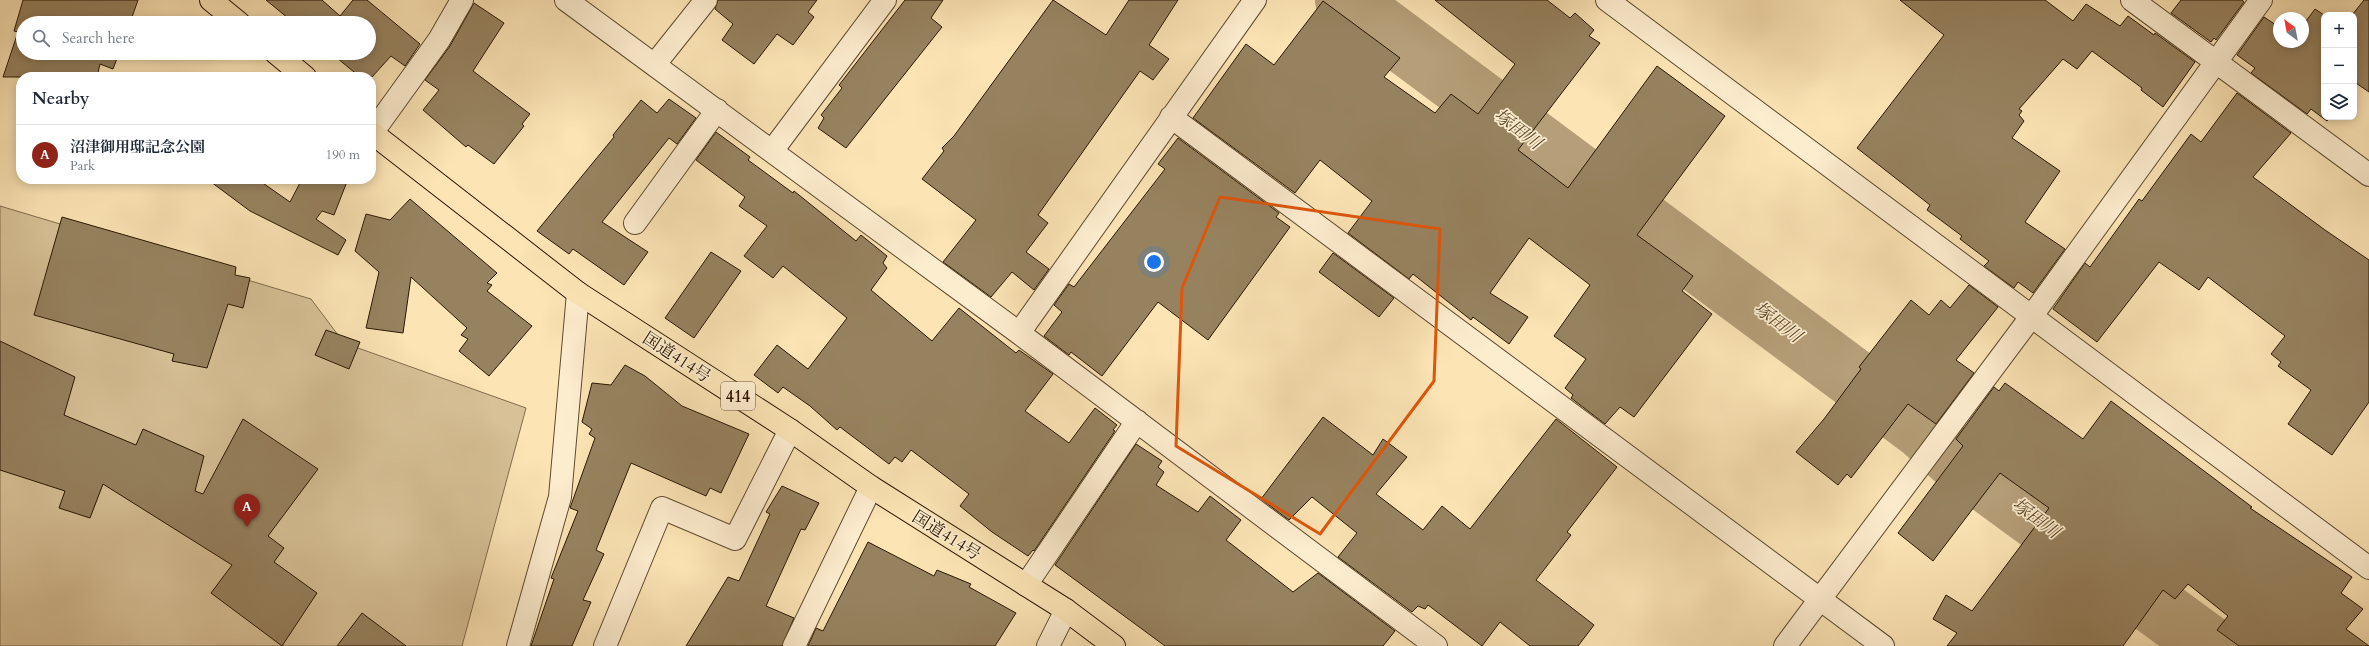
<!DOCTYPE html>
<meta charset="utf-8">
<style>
:root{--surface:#fff;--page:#f2f2f3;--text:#1f2937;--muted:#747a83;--line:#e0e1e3;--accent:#8f2418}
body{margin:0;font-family:Cardo,"Noto Serif JP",serif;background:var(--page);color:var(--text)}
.controls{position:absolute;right:12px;top:12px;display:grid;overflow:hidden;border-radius:8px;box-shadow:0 2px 10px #0003}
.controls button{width:36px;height:36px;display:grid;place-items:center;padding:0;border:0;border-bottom:1px solid var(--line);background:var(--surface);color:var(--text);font:20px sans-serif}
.compass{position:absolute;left:2273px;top:12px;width:36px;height:36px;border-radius:50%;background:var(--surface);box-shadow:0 2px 10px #0003;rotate:328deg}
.you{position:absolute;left:1154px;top:262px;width:14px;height:14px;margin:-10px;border:3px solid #fff;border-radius:50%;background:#1a73e8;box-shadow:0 0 0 6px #1a73e833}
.badge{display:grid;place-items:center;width:26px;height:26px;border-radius:50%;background:var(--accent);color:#fff;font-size:13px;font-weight:700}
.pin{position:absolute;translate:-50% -33px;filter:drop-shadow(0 1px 2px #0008)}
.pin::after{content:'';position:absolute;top:21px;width:14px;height:12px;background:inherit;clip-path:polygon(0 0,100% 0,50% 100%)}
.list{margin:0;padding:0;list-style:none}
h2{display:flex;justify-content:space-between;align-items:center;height:52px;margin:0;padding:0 16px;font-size:17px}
h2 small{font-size:13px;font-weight:400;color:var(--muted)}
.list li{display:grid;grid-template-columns:26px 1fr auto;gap:12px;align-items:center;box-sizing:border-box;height:60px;padding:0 16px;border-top:1px solid var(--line)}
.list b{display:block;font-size:15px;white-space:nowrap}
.list p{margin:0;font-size:13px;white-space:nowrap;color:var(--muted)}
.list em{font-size:13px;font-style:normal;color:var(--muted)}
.icon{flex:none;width:22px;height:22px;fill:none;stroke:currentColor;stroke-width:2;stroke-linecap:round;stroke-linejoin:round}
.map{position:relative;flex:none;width:2369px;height:646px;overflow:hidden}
.search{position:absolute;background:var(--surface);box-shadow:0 2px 10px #0003;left:16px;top:16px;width:360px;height:44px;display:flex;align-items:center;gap:10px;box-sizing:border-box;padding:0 14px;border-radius:22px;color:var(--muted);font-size:15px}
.panel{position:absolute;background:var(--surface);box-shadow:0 2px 10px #0003;left:16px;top:72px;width:360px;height:112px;border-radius:16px}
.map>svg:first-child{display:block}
.green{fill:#d8c197;stroke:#816c4c}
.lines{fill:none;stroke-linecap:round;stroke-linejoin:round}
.river{stroke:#b59e78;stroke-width:60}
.building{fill:#97825f;stroke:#2a1702}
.minor-casing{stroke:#5e4a2f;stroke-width:24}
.highway-casing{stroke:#2a1702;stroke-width:24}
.minor{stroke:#fdedcf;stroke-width:22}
.highway{stroke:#fce4b5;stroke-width:22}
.marked{fill:none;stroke:#de560c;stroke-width:3;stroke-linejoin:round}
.labels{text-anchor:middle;stroke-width:3.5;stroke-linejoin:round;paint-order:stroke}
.shield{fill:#fdedcf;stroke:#695740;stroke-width:1}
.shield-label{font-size:16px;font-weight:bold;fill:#2a1702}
.street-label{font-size:17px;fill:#2a1702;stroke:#fdedcf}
.water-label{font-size:18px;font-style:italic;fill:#624d31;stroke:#fdedcf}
</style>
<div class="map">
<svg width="2369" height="646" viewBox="0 0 2369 646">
<rect width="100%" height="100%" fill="#fce4b5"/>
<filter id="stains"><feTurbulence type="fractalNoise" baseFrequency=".005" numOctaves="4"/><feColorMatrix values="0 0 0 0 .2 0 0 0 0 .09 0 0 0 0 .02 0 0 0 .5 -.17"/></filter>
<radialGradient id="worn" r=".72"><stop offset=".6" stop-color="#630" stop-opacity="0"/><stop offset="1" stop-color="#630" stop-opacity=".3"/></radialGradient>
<path class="green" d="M 0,206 L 311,299 L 344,343 L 526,408 L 462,646 L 0,646 Z"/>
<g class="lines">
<path class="river" d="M 1345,0 L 1923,430 L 1956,460 L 2210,646"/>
</g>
<path class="building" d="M 23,0 L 138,0 L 130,23 L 23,23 L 23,53 L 119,53 L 113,69 L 100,64 L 97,77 L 3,77 L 18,32 L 14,31 Z
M 266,0 L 322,0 L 340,16 L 353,0 L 367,0 L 420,44 L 405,66 L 391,56 L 372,77 L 360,77 L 331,53 L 369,53 L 369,23 L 294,23 Z
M 718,0 L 817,0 L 808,12 L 814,17 L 793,45 L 777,34 L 754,64 L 722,40 L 733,24 L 715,9 Z
M 905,0 L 943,0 L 931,18 L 942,27 L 846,148 L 818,128 L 824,118 L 821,115 L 842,88 L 839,85 Z
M 1053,0 L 1106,35 L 1129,0 L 1178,0 L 1149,45 L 1169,59 L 1153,80 L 1140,71 L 1038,215 L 1048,223 L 1026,252 L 1049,269 L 1034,290 L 1012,272 L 991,297 L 943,262 L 976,220 L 922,179 L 944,151 L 942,148 L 954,136 Z
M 1435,0 L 1547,0 L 1570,18 L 1575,13 L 1594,30 L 1589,36 L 1600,43 L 1518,150 L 1568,188 L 1657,66 L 1725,116 L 1637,235 L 1693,276 L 1682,291 L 1712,314 L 1634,417 L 1620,407 L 1605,424 L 1571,398 L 1573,395 L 1565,388 L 1586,359 L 1554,336 L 1590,285 L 1529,238 L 1490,293 L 1528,317 L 1509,344 L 1473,317 L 1471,320 L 1413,274 L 1409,279 L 1348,233 L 1372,201 L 1320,160 L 1295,193 L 1193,118 L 1246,44 L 1274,65 L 1323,1 L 1400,58 L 1384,77 L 1435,113 L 1451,94 L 1478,114 L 1515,64 Z
M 1900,0 L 2045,0 L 2073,21 L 2086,4 L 2120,26 L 2128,16 L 2154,35 L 2155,33 L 2195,62 L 2163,107 L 2141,90 L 2142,88 L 2092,51 L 2077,69 L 2063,59 L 2019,109 L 2022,111 L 2019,115 L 2024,121 L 2012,138 L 2060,171 L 2025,222 L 2065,249 L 2033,293 L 2018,282 L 2014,288 L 1984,266 L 1989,261 L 1960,239 L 1962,236 L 1927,210 L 1930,205 L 1857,148 L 1944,35 Z
M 2181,0 L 2242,0 L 2244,2 L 2216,40 L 2214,38 L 2211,42 L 2171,13 Z
M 2364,0 L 2369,0 L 2369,92 L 2356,83 L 2354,86 L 2354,15 L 2352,15 Z
M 474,3 L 504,23 L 473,71 L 530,114 L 522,124 L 524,126 L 494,164 L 468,145 L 466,147 L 423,110 L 439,90 L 425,80 L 450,46 Z
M 2315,9 L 2324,15 L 2324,117 L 2330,117 L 2327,121 L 2311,109 L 2307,114 L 2251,73 L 2255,68 L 2237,55 L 2264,17 L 2279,27 L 2279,42 L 2303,42 L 2303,25 Z
M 2237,93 L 2291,133 L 2253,177 L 2325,230 L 2369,260 L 2369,402 L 2332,455 L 2288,424 L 2311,390 L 2278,366 L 2281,362 L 2271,354 L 2285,336 L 2208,277 L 2199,290 L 2159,262 L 2097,342 L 2053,309 L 2085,263 L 2090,267 L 2139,199 L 2142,201 L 2191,134 L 2201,142 Z
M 669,99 L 696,118 L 677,144 L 669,138 L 602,222 L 648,252 L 624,285 L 573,249 L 569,254 L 537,231 L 614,137 L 613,135 L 641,100 L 657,113 Z
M 716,132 L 750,157 L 748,160 L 793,193 L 794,191 L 856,241 L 861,235 L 887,256 L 883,263 L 887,268 L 871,290 L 932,341 L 959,308 L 1016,353 L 1019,350 L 1053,374 L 1025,411 L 1069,443 L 1095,408 L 1117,425 L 1113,430 L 1115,431 L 1034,551 L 1033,550 L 1028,556 L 992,532 L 960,506 L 969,494 L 911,450 L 902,462 L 895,457 L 889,464 L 840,427 L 837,430 L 810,406 L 783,387 L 778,393 L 754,375 L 777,345 L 808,369 L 847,318 L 783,266 L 773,278 L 744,256 L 767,226 L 739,206 L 745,197 L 696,160 Z
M 1178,138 L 1279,213 L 1276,217 L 1290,227 L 1208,340 L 1158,302 L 1102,376 L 1071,352 L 1069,355 L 1044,336 L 1062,312 L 1054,305 L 1069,284 L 1074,287 L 1165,169 L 1158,164 Z
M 207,179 L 257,179 L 290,202 L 302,179 L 348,179 L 334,215 L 322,211 L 316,219 L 346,240 L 338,255 L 250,211 Z
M 410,199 L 497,273 L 487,283 L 492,285 L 487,291 L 532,326 L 489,376 L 459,351 L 468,339 L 461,335 L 467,328 L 411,277 L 403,333 L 366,328 L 379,272 L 355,251 L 366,214 L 390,220 Z
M 62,217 L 236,267 L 235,275 L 250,278 L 243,308 L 228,304 L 207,368 L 172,361 L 174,354 L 34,315 Z
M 711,252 L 741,271 L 694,338 L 665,318 Z
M 1333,253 L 1394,298 L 1379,317 L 1319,272 Z
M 1969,285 L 1998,307 L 1956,360 L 1974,373 L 1936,424 L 1908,404 L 1851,478 L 1847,474 L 1838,485 L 1796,452 L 1824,419 L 1861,369 L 1859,367 L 1911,300 L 1929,315 L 1941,300 L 1950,308 Z
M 326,330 L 360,342 L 349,369 L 315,355 Z
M 0,341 L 75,377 L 64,415 L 136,445 L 143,429 L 204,456 L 195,491 L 203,494 L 243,419 L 318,469 L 268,536 L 284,548 L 274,562 L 317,593 L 282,646 L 211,593 L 232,565 L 103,484 L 90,518 L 59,508 L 65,491 L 0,470 Z
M 625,365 L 645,376 L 682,406 L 749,434 L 721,493 L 710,488 L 706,496 L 631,463 L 596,550 L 604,554 L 583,600 L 591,602 L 572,646 L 531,646 L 554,579 L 551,578 L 578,511 L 570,508 L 595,438 L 589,434 L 592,429 L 582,422 L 592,383 L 611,385 Z
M 2005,383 L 2083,439 L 2111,401 L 2252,507 L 2250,508 L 2352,577 L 2341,593 L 2363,609 L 2346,629 L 2369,646 L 2239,646 L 2217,630 L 2228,616 L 2188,584 L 2175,599 L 2163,590 L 2123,646 L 1947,646 L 1957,633 L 1933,619 L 1946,595 L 1972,611 L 2049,508 L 2000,473 L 1933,561 L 1898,533 L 1963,446 L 1956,439 L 1994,387 L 1999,391 Z
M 1323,417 L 1373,455 L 1383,439 L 1407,457 L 1376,494 L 1423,530 L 1442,506 L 1470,529 L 1556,419 L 1617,467 L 1567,532 L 1571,535 L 1536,580 L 1594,625 L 1578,646 L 1530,646 L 1500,622 L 1482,646 L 1428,605 L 1425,609 L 1418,606 L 1412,612 L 1338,557 L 1357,533 L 1312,497 L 1289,520 L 1261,499 Z
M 1136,444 L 1162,461 L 1158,467 L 1164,472 L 1156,485 L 1198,512 L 1210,496 L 1241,520 L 1226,540 L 1293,592 L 1318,573 L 1395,631 L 1383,646 L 1165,646 L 1055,565 Z
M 782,486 L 819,503 L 805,530 L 801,529 L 766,606 L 794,618 L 782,646 L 686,646 L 728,577 L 739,581 L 770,514 L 766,512 Z
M 868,542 L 934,576 L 937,570 L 971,584 L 969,587 L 1016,613 L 995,646 L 808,646 L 816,628 L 823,631 Z
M 362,613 L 406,646 L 337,646 Z"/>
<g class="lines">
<defs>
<path id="minor" d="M 566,0 L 1019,333 L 1436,646
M 1607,0 L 2369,568
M 2132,0 L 2369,175
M 655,64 L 706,0
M 1171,117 L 1883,646
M 372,133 L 439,40 L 462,0
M 772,151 L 885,0
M 635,223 L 717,110
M 1019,333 L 1255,0
M 1026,585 L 1137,421
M 518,646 L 560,497 L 578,293
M 605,646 L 662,508 L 735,539 L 790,430
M 794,646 L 871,487
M 1048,646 L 1066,610
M 1785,646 L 2031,317 L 2261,0"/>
<path id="highway" d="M 211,0 L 239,23
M 276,53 L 305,77
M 371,132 L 578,293 L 790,430 L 871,487 L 1066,610 L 1114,646"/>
</defs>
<use href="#minor" class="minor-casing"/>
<use href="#highway" class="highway-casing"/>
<use href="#minor" class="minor"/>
<use href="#highway" class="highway"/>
</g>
<path class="marked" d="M 1220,197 L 1440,229 L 1434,381 L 1320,534 L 1176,446 L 1182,288 Z"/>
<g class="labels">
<rect class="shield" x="721" y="382" width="34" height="28" rx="3"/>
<g class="shield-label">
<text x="738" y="402">414</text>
</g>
<g class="street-label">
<text transform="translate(677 357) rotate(33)" y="6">国道414号</text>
<text transform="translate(947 535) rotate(32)" y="6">国道414号</text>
</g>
<g class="water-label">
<text transform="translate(1518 129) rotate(37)" y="6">塚田川</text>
<text transform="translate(1778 322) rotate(37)" y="6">塚田川</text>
<text transform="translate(2036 518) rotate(36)" y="6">塚田川</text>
</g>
</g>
<rect width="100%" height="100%" filter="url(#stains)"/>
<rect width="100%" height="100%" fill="url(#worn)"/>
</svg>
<div class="controls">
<button>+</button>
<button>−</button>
<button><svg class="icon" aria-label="layers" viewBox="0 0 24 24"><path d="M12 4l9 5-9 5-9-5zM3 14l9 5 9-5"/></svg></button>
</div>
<svg class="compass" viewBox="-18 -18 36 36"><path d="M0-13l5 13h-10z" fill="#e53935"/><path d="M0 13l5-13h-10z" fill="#747a83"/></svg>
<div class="you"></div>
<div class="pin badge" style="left:247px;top:527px">A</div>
<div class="search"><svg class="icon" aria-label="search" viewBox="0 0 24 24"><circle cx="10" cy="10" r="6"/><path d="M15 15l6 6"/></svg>Search here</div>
<section class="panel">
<h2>Nearby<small></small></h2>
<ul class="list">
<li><span class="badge">A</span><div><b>沼津御用邸記念公園</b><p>Park</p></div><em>190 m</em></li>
</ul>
</section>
</div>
